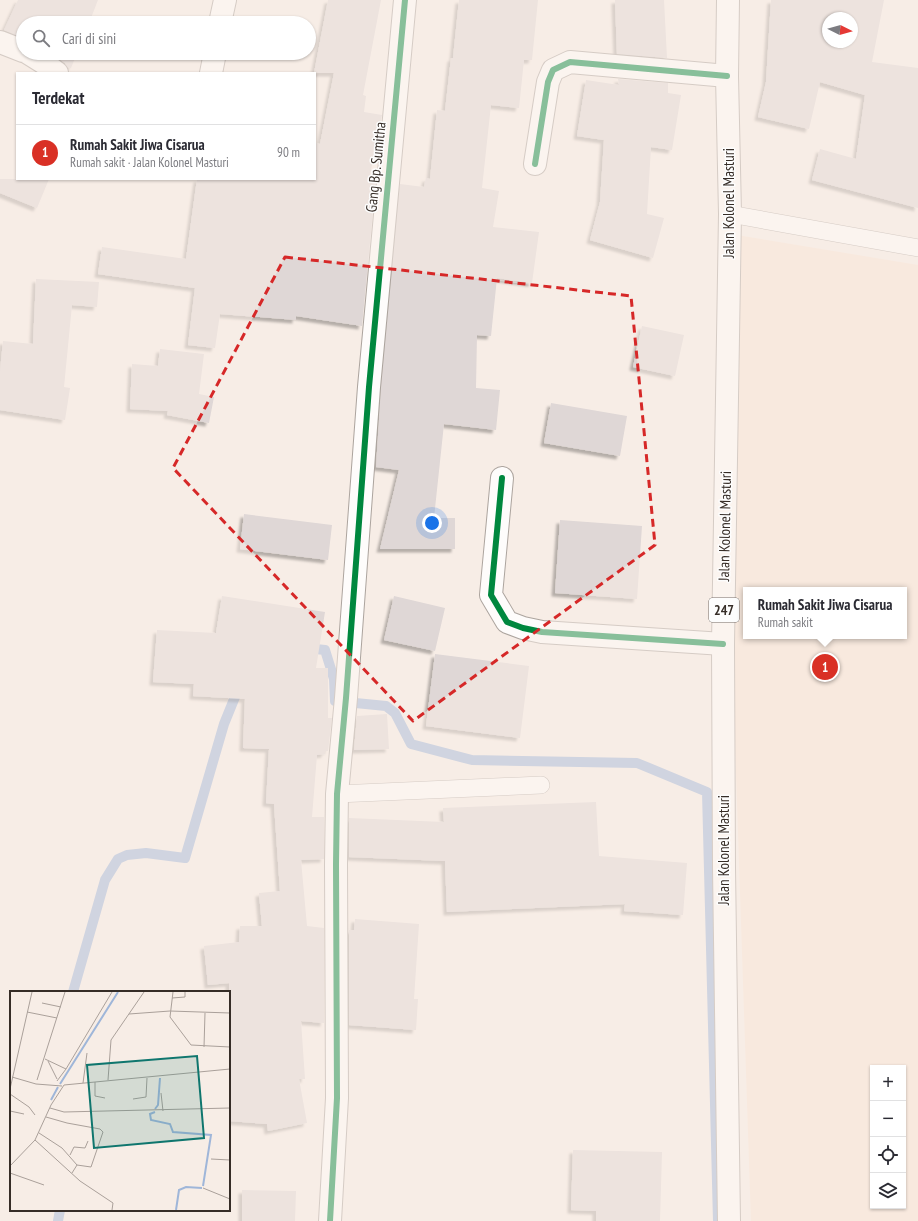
<!DOCTYPE html>
<html lang="id">
<meta charset="utf-8">
<style>
:root{--surface:#fff;--page:#f2f2f3;--text:#2b2b33;--muted:#7c7c81;--line:#e1e1e2;--accent:#d93025}
body{margin:0;font-family:"PT Sans Narrow",sans-serif;background:var(--page);color:var(--text)}
.controls{position:absolute;right:12px;bottom:12px;display:grid;overflow:hidden;border-radius:0px;box-shadow:0 1px 3px #0004}
.controls button{width:36px;height:36px;display:grid;place-items:center;padding:0;border:0;border-bottom:1px solid var(--line);background:var(--surface);color:var(--text);font:20px sans-serif}
.compass{position:absolute;left:822px;top:12px;width:36px;height:36px;border-radius:50%;background:var(--surface);box-shadow:0 1px 3px #0004;rotate:95deg}
.you{position:absolute;left:432px;top:523px;width:14px;height:14px;margin:-10px;border:3px solid #fff;border-radius:50%;background:#1a73e8;box-shadow:0 0 0 6px #1a73e833}
.badge{display:grid;place-items:center;width:26px;height:26px;border-radius:50%;background:var(--accent);color:#fff;font-size:13px;font-weight:700}
.pin{position:absolute;translate:-50% -50%;border:2px solid #fff;box-shadow:0 1px 4px #0006}
.popup{position:absolute;left:743px;top:587px;width:164px;height:52px;box-sizing:border-box;display:grid;place-content:center;border-radius:0px;background:var(--surface);filter:drop-shadow(0 1px 3px #0005);font-size:13px;white-space:nowrap;color:var(--muted)}
.popup b{font-size:15px;color:var(--text)}
.popup::after{content:'';position:absolute;left:50%;top:100%;margin-left:-8px;border:8px solid transparent;border-top-color:var(--surface)}
.list{margin:0;padding:0;list-style:none}
h2{display:flex;justify-content:space-between;align-items:center;height:52px;margin:0;padding:0 16px;font-size:17px}
h2 small{font-size:13px;font-weight:400;color:var(--muted)}
.list li{display:grid;grid-template-columns:26px 1fr auto;gap:12px;align-items:center;box-sizing:border-box;height:56px;padding:0 16px;border-top:1px solid var(--line)}
.list b{display:block;font-size:15px;white-space:nowrap}
.list p{margin:0;font-size:13px;white-space:nowrap;color:var(--muted)}
.list em{font-size:13px;font-style:normal;color:var(--muted)}
.icon{flex:none;width:22px;height:22px;fill:none;stroke:currentColor;stroke-width:2;stroke-linecap:round;stroke-linejoin:round}
.map{position:relative;flex:none;width:918px;height:1221px;overflow:hidden}
.search{position:absolute;background:var(--surface);box-shadow:0 1px 3px #0004;left:16px;top:16px;width:300px;height:44px;display:flex;align-items:center;gap:10px;box-sizing:border-box;padding:0 14px;border-radius:22px;color:var(--muted);font-size:15px}
.panel{position:absolute;background:var(--surface);box-shadow:0 1px 3px #0004;left:16px;top:72px;width:300px;height:108px;border-radius:0px}
.map>svg:first-child{display:block}
.built{fill:#f9e4d5;fill-rule:evenodd}
.lines{fill:none;stroke-linecap:round;stroke-linejoin:round}
.stream{stroke:#9fb6d9;stroke-width:10}
.building{fill:#dfd7d6;fill-rule:evenodd;filter:url(#shadow)}
.service-casing{stroke:#aca49e;stroke-width:18}
.minor-casing{stroke:#aca49e;stroke-width:24}
.primary-casing{stroke:#aca49e;stroke-width:24}
.service{stroke:#fefcfb;stroke-width:17}
.minor{stroke:#fefcfb;stroke-width:22}
.primary{stroke:#fefcfb;stroke-width:22}
.cycleway-casing{stroke:#fdfdfd;stroke-width:8}
.cycleway{stroke:#00873e;stroke-width:6}
.marked{fill:none;stroke:#d62828;stroke-width:3;stroke-dasharray:8 5;stroke-linejoin:round}
.labels{text-anchor:middle;stroke-width:3;stroke-linejoin:round;paint-order:stroke}
.shield{fill:#fdfdfd;stroke:#726b67;stroke-width:1}
.shield-label{font-size:14px;font-weight:bold;fill:#362d27}
.street-label{font-size:15px;fill:#362d27;stroke:#fdfdfd}
.inset-river{fill:none;stroke:#9fb6d9;stroke-width:2}
.inset-road{fill:none;stroke:#aaa09a;stroke-width:1}
.view{fill:#0f766e;fill-opacity:0.15;stroke:#0f766e;stroke-width:2}
.inset-edge{fill:none;stroke:#362d27;stroke-width:2}
</style>
<div class="map">
<svg width="918" height="1221" viewBox="0 0 918 1221">
<defs>
<filter id="shadow"><feDropShadow dx="-3.5" dy="3.5" stdDeviation="1" flood-color="#0004"/></filter>
</defs>
<rect width="100%" height="100%" fill="#f7ede6"/>
<path class="built" d="M 718,232 L 918,265 L 918,1221 L 751,1221 ZM 746,590 L 904,590 L 904,636 L 746,636 ZM 873,1068 L 903,1068 L 903,1206 L 873,1206 Z"/>
<g class="lines">
<path class="stream" d="M 306,648 L 325,650 L 334,679 L 335,701 L 386,706 L 395,713 L 411,744 L 472,760 L 637,763 L 707,792 L 718,1221
M 73,992 L 105,880 L 118,859 L 127,855 L 146,853 L 185,858 L 224,724 L 239,687
M 58,1221 L 60,1210"/>
</g>
<path class="building" d="M 18,0 L 98,0 L 89,23 L 23,23 L 23,38 L 4,30 Z
M 328,0 L 381,0 L 363,95 L 366,96 L 364,112 L 382,115 L 369,180 L 376,180 L 362,326 L 296,316 L 296,320 L 220,314 L 215,348 L 188,345 L 195,288 L 98,274 L 102,247 L 186,259 L 197,179 L 315,179 L 315,143 L 320,144 L 334,73 L 314,73 Z
M 459,0 L 538,0 L 532,60 L 524,60 L 519,108 L 491,105 L 482,188 L 499,191 L 493,227 L 539,232 L 532,283 L 497,278 L 491,336 L 477,335 L 476,388 L 500,390 L 496,430 L 444,424 L 434,518 L 455,518 L 455,549 L 380,549 L 399,470 L 376,467 L 381,388 L 400,184 L 424,187 L 426,178 L 430,179 L 437,110 L 445,111 L 451,58 L 453,58 Z
M 615,0 L 664,0 L 667,58 L 617,54 Z
M 771,0 L 884,0 L 872,62 L 918,68 L 918,208 L 812,180 L 820,149 L 856,159 L 865,95 L 820,82 L 809,129 L 758,117 L 766,82 ZM 828,18 L 852,18 L 852,42 L 828,42 Z
M 51,53 L 77,53 L 71,68 L 67,67 L 65,63 Z
M 618,79 L 668,83 L 668,93 L 681,95 L 672,150 L 651,147 L 647,214 L 664,218 L 653,258 L 590,240 L 600,202 L 604,140 L 577,136 L 586,80 L 619,85 Z
M 0,179 L 49,179 L 37,208 L 0,193 Z
M 36,279 L 99,282 L 97,307 L 72,305 L 64,387 L 70,388 L 65,420 L 0,410 L 0,371 L 3,341 L 33,344 Z
M 642,326 L 684,335 L 675,376 L 633,367 Z
M 160,349 L 204,354 L 199,394 L 214,397 L 209,423 L 167,415 L 168,411 L 130,409 L 132,364 L 158,366 Z
M 551,403 L 627,416 L 620,456 L 544,443 Z
M 244,514 L 332,525 L 328,560 L 240,549 Z
M 560,520 L 642,526 L 637,599 L 555,593 Z
M 222,596 L 325,612 L 316,668 L 328,668 L 328,718 L 332,718 L 328,751 L 325,751 L 325,754 L 317,755 L 312,817 L 324,817 L 324,859 L 301,860 L 307,926 L 324,928 L 324,1023 L 301,1021 L 305,1079 L 299,1079 L 307,1123 L 268,1131 L 267,1124 L 229,1121 L 229,983 L 208,985 L 204,946 L 239,942 L 240,926 L 262,926 L 259,893 L 280,891 L 274,804 L 266,803 L 269,749 L 243,748 L 245,699 L 193,696 L 194,684 L 153,682 L 157,630 L 216,633 Z
M 394,596 L 445,608 L 435,651 L 384,640 Z
M 435,654 L 529,666 L 520,738 L 426,726 Z
M 387,714 L 389,749 L 354,750 L 357,716 Z
M 596,802 L 599,856 L 687,863 L 683,915 L 624,911 L 625,904 L 447,912 L 445,861 L 349,857 L 349,818 L 444,822 L 443,808 Z
M 355,919 L 419,924 L 414,999 L 418,999 L 416,1030 L 349,1025 L 349,930 L 354,930 Z
M 573,1150 L 662,1152 L 660,1221 L 596,1221 L 596,1211 L 571,1210 Z
M 242,1190 L 296,1191 L 295,1221 L 242,1221 Z"/>
<g class="lines">
<defs>
<path id="service" d="M 730,214 L 918,248
M 337,794 L 541,785"/>
<path id="minor" d="M 220,23 L 225,0
M 0,42 L 23,51
M 28,53 L 44,63 L 57,73
M 211,73 L 215,53
M 535,164 L 548,82 L 553,70 L 570,62 L 727,76
M 502,478 L 491,595 L 507,622 L 523,628 L 542,632 L 723,644
M 330,1221 L 337,1098 L 336,864 L 337,794 L 346,698 L 369,387 L 405,0"/>
<path id="primary" d="M 728,0 L 727,76 L 730,214 L 723,644 L 724,868 L 729,1221"/>
</defs>
<use href="#service" class="service-casing"/>
<use href="#minor" class="minor-casing"/>
<use href="#primary" class="primary-casing"/>
<use href="#service" class="service"/>
<use href="#minor" class="minor"/>
<use href="#primary" class="primary"/>
<defs>
<path id="cycleway" d="M 535,164 L 548,82 L 553,70 L 570,62 L 727,76
M 502,478 L 491,595 L 507,622 L 523,628 L 542,632 L 723,644
M 330,1221 L 337,1098 L 336,864 L 337,794 L 346,698 L 369,387 L 405,0"/>
</defs>
<use href="#cycleway" class="cycleway-casing"/>
<use href="#cycleway" class="cycleway"/>
</g>
<path d="M0 0H918V1221H0ZM 285,257 L 631,296 L 655,545 L 413,721 L 173,468 Z" fill="#f7ede6" fill-opacity=".55" fill-rule="evenodd"/>
<path class="marked" d="M 285,257 L 631,296 L 655,545 L 413,721 L 173,468 Z"/>
<g class="labels">
<rect class="shield" x="709" y="598" width="30" height="24" rx="3"/>
<g class="shield-label">
<text x="724" y="615">247</text>
</g>
<g class="street-label">
<text transform="translate(376 167) rotate(-84)" y="5">Gang Bp. Sumitha</text>
<text transform="translate(729 203) rotate(-90)" y="5">Jalan Kolonel Masturi</text>
<text transform="translate(725 526) rotate(-89)" y="5">Jalan Kolonel Masturi</text>
<text transform="translate(724 850) rotate(-90)" y="5">Jalan Kolonel Masturi</text>
</g>
</g>
<g transform="translate(10 991)">
<rect width="220" height="220" fill="#f7ede6"/>
<path class="inset-river" d="M 50,93 L 108,1M 41,109 L 48,96M 145,118 L 148,114 L 150,87M 145,121 L 140,123 L 141,129 L 160,133 L 163,141 L 201,144 L 193,195M 166,219 L 169,199 L 176,196 L 192,197"/>
<path class="inset-road" d="M 163,1 L 160,26 L 181,54 L 220,56M 162,7 L 175,6 L 175,1M 32,12 L 51,16M 17,21 L 47,27M 119,23 L 160,20 L 220,22M 194,56 L 195,22M 35,68 L 56,78 L 102,1M 38,70 L 47,88M 2,86 L 26,93 L 52,95M 27,89 L 55,1M 98,89 L 101,49 L 134,1M 47,90 L 56,78M 85,91 L 85,105 L 95,107M 73,92 L 77,62M 0,98 L 22,1M 151,102 L 153,120M 0,103 L 19,116 L 25,124M 123,108 L 136,106 L 137,87M 40,117 L 54,121 L 220,117M 0,120 L 14,123M 36,126 L 57,132 L 90,138 L 93,141 L 81,176 L 67,174 L 62,182M 29,142 L 52,157 L 67,174M 25,149 L 70,190 L 103,212 L 102,219M 60,164 L 64,156 L 75,157 L 78,150M 201,168 L 220,169M 0,175 L 25,149 L 41,114 L 54,94 L 220,78M 0,182 L 34,194M 193,197 L 220,208"/>
<path class="view" d="M 187,65 L 194,147 L 84,157 L 77,74 Z"/>
<rect width="220" height="220" class="inset-edge"/>
</g>
</svg>
<div class="controls">
<button>+</button>
<button>−</button>
<button><svg class="icon" aria-label="locate" viewBox="0 0 24 24"><circle cx="12" cy="12" r="6"/><path d="M12 2v4M12 18v4M2 12h4M18 12h4"/></svg></button>
<button><svg class="icon" aria-label="layers" viewBox="0 0 24 24"><path d="M12 4l9 5-9 5-9-5zM3 14l9 5 9-5"/></svg></button>
</div>
<svg class="compass" viewBox="-18 -18 36 36"><path d="M0-13l5 13h-10z" fill="#e53935"/><path d="M0 13l5-13h-10z" fill="#7c7c81"/></svg>
<div class="you"></div>
<div class="pin badge" style="left:825px;top:667px">1</div>
<div class="popup"><b>Rumah Sakit Jiwa Cisarua</b>Rumah sakit</div>
<div class="search"><svg class="icon" aria-label="search" viewBox="0 0 24 24"><circle cx="10" cy="10" r="6"/><path d="M15 15l6 6"/></svg>Cari di sini</div>
<section class="panel">
<h2>Terdekat<small></small></h2>
<ul class="list">
<li><span class="badge">1</span><div><b>Rumah Sakit Jiwa Cisarua</b><p>Rumah sakit · Jalan Kolonel Masturi</p></div><em>90 m</em></li>
</ul>
</section>
</div>
